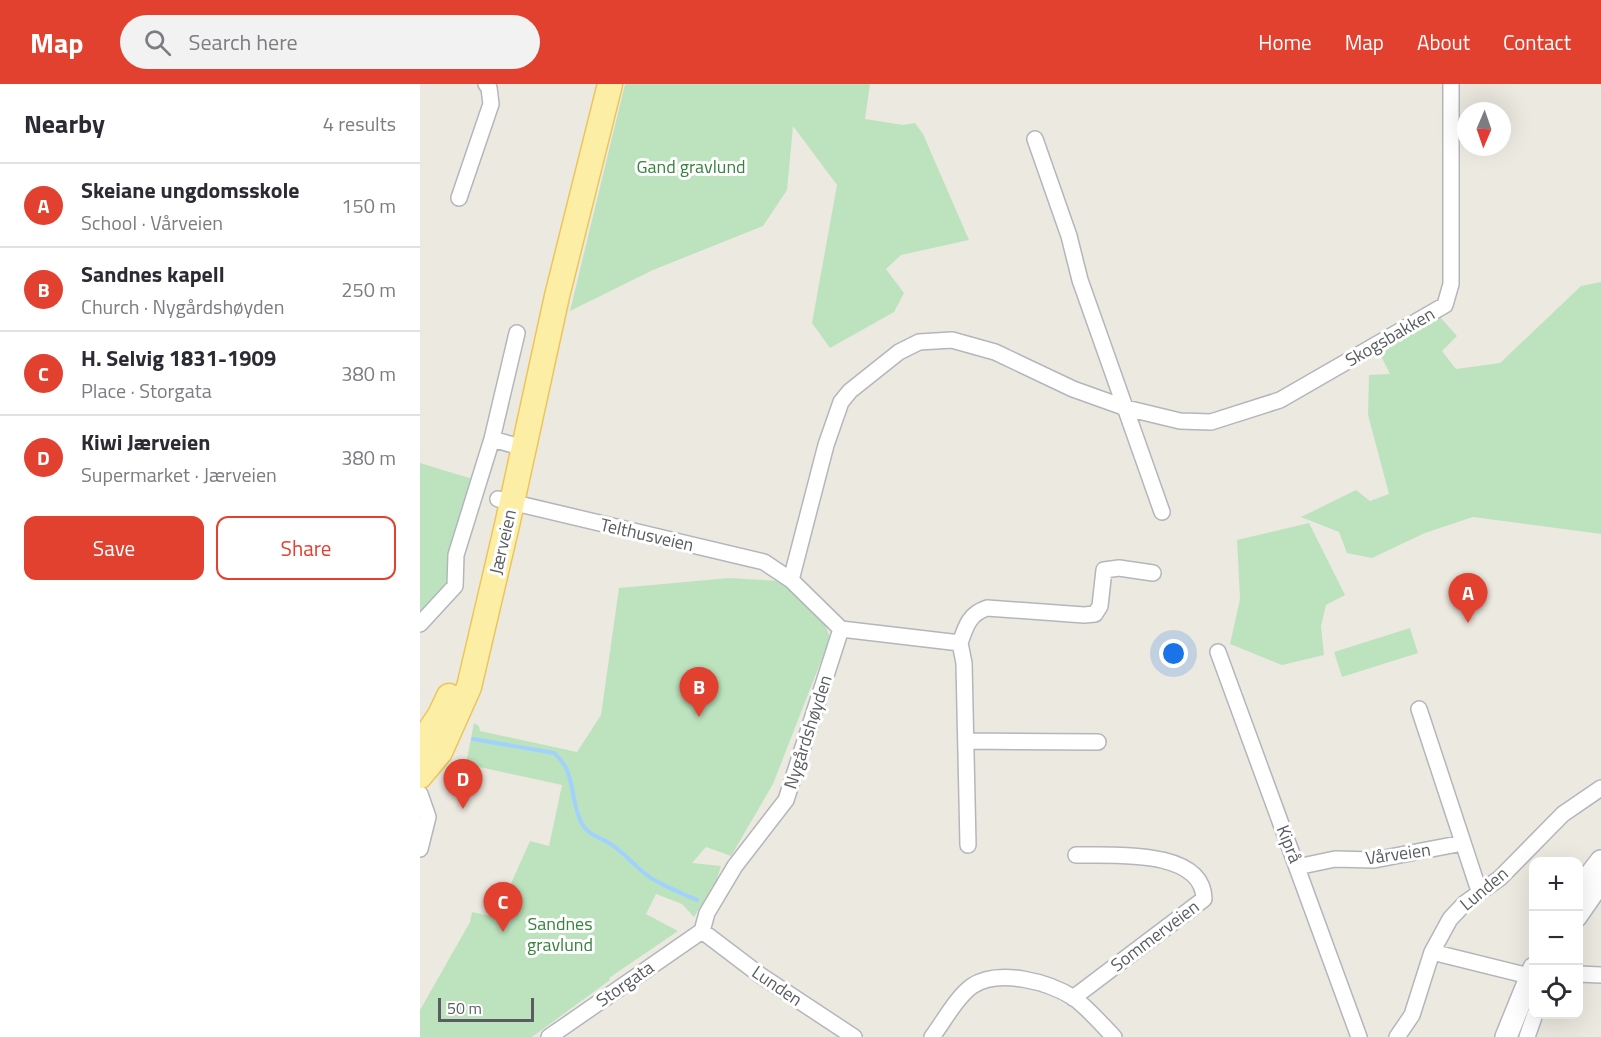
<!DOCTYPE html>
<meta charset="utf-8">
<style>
:root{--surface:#fff;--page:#f2f2f3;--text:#2b2b33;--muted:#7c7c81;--line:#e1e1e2;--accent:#e24130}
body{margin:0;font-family:"Titillium Web",sans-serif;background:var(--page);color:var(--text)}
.controls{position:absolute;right:18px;bottom:18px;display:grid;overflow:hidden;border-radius:12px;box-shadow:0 6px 24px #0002}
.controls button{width:54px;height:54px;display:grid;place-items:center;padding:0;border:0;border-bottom:2px solid var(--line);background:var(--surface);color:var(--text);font:30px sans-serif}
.compass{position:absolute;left:1037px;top:18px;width:54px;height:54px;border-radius:50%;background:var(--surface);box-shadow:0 6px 24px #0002;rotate:182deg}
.scale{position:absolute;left:18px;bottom:15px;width:96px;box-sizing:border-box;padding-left:6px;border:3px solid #595d61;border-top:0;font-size:16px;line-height:21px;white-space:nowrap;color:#595d61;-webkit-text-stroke:4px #fff;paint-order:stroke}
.you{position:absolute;left:754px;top:570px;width:21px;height:21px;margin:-15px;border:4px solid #fff;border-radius:50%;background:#1a73e8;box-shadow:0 0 0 9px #1a73e833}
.badge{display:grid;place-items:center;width:39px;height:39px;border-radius:50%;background:var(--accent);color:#fff;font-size:20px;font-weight:700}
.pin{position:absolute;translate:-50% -50px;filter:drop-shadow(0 2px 3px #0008)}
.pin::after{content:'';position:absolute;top:32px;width:21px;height:18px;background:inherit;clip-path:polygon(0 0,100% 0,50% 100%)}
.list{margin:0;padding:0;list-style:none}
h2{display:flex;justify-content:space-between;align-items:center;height:78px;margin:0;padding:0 24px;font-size:26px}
h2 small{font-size:20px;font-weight:400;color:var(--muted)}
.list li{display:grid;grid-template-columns:39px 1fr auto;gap:18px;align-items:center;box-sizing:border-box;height:84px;padding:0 24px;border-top:2px solid var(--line)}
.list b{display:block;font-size:22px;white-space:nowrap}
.list p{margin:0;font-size:20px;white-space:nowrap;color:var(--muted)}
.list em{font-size:20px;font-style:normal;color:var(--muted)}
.actions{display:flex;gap:12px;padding:18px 24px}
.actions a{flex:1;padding:14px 0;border:2px solid var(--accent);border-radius:12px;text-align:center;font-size:21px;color:var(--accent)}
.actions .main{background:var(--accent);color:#fff}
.icon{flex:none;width:33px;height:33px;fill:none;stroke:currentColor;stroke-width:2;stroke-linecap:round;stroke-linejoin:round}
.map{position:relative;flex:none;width:1181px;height:953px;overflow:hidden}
header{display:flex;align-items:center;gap:36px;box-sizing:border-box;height:84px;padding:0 30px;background:var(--accent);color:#fff}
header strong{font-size:28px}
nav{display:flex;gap:33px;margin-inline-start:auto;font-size:21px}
.search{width:420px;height:54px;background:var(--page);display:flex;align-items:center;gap:15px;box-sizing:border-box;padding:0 21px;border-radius:33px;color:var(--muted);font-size:22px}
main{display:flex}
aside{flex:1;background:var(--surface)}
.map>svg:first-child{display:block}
.green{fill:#bde3be}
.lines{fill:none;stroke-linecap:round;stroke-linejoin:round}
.stream{stroke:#a1d2fc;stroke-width:4}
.minor-casing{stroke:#b3b6bb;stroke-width:18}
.secondary-casing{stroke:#b4b7bd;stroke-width:24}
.primary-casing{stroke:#ecc55a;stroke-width:27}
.minor{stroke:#fff;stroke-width:15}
.secondary{stroke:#fff;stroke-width:21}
.primary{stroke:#fcefa5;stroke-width:24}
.labels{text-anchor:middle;stroke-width:6;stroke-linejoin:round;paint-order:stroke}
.park-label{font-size:18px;fill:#37823c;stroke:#fff}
.street-label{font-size:18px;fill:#595d61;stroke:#fff}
</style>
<header>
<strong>Map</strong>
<div class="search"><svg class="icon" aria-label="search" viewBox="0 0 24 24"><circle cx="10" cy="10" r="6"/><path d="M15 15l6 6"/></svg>Search here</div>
<nav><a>Home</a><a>Map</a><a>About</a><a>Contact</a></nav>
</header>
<main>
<aside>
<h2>Nearby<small>4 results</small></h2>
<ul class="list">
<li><span class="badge">A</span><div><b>Skeiane ungdomsskole</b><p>School · Vårveien</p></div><em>150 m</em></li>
<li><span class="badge">B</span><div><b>Sandnes kapell</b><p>Church · Nygårdshøyden</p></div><em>250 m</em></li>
<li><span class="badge">C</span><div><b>H. Selvig 1831-1909</b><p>Place · Storgata</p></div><em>380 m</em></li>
<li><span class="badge">D</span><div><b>Kiwi Jærveien</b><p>Supermarket · Jærveien</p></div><em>380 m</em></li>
</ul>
<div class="actions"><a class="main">Save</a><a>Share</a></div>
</aside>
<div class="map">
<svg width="1181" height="953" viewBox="0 0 1181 953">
<rect width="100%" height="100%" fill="#ece9e0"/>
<path class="green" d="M 205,0 L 450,0 L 445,35 L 483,41 L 495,39 L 503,50 L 549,156 L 481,171 L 466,185 L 484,209 L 474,228 L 410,264 L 392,239 L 417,101 L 373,42 L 367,106 L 343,142 L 233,186 L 150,227 Z
M 1181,198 L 1181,450 L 1053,433 L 1005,449 L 952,474 L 927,469 L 919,448 L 881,433 L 936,406 L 950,417 L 969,410 L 948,331 L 949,291 L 970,290 L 960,270 L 1020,233 L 1037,252 L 1022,267 L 1036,285 L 1080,279 L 1161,202 Z
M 0,379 L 56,396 L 30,495 L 0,531 Z
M 889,439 L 925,511 L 906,521 L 901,542 L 904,571 L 862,581 L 810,560 L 820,515 L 817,456 Z
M 309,494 L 361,497 L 404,537 L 410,554 L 353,700 L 311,772 L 286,763 L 272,779 L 301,782 L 296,798 L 274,833 L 262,820 L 236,810 L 226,830 L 258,847 L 189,894 L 190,896 L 112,953 L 0,953 L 0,926 L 50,838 L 52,828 L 76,833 L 110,757 L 129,762 L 142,701 L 46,680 L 54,639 L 59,642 L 60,647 L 157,668 L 181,631 L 199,504 Z
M 990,544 L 998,569 L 922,593 L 914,568 Z"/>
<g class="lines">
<path class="stream" d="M 53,655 L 134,669 C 157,688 149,716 162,740 C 168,751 182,754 192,761 C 206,770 217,785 231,794 C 245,803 262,809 277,816"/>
<defs>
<path id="minor" d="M 615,55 L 649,152 L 660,196 L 742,428
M 39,114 L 71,20 L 69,4 L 66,0
M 72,355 L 104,364
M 78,415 L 344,478 L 371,496 L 421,545
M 371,496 L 406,361 L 421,318 L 430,307 L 479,268 L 499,258 L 532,256 L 575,268 L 653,305 L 706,324 L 760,337 L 791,338 L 860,316 L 1025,221 L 1031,200 L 1031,0
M 0,540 L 35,502 L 36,471 L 72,355 L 97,249
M 421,545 L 540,559 L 544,579 L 548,761
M 540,559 C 546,542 549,530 567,524 L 664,531 L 675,530 L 680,522 L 684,486 L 699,484 L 733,489
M 798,568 L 939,953
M 999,625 L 1059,807
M 546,657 L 678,658
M 0,710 L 8,733 L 0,765
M 877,783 L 915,775 L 954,776 L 1043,759
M 1158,835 L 1181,802
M 282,847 L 287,829 L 315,782 L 366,716 L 421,545
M 282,847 L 340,891 L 434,953
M 1012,868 L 1030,835 L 1045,819 L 1080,794 L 1143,730 L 1181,704
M 1158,890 L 1181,891
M 653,914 L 784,815 C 783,764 691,772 656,771
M 129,953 L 282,847
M 512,953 C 524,937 536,914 552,902 C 579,884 629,898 654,914 C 669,925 681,940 694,953
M 977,953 L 992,931 L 1012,868 L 1109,892
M 1107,953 L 1115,930"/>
<path id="secondary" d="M 1158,807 L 1181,777
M 1086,953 L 1114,884"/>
<path id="primary" d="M 0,661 L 20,631 L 29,612
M 0,692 L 20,668 L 49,603 L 87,441 L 137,212 L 190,0"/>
</defs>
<use href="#minor" class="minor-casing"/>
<use href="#secondary" class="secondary-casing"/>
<use href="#primary" class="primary-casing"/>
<use href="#minor" class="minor"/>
<use href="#secondary" class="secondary"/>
<use href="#primary" class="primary"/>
</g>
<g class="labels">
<g class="park-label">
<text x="271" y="89">Gand gravlund</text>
<text x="140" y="846">Sandnes<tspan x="140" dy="21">gravlund</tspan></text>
</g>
<g class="street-label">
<text transform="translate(970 253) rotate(-30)" y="6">Skogsbakken</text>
<text transform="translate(227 451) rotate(13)" y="6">Telthusveien</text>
<text transform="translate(83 458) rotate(-77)" y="6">Jærveien</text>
<text transform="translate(388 648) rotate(-72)" y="6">Nygårdshøyden</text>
<text transform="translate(869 760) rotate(68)" y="6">Kiprå</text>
<text transform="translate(978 770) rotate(-8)" y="6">Vårveien</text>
<text transform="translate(1064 805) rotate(-40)" y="6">Lunden</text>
<text transform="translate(735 852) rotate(-37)" y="6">Sommerveien</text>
<text transform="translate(205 900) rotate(-35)" y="6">Storgata</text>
<text transform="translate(357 902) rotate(34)" y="6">Lunden</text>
</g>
</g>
</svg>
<div class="controls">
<button>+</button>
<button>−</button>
<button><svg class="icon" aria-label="locate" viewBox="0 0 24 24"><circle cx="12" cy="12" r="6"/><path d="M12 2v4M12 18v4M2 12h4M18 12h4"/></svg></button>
</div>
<svg class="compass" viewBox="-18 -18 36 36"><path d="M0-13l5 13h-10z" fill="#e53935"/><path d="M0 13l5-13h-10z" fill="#7c7c81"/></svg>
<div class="scale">50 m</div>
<div class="you"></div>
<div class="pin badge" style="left:1048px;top:539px">A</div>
<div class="pin badge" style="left:279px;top:633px">B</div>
<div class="pin badge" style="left:83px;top:848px">C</div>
<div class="pin badge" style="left:43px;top:725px">D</div>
</div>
</main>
